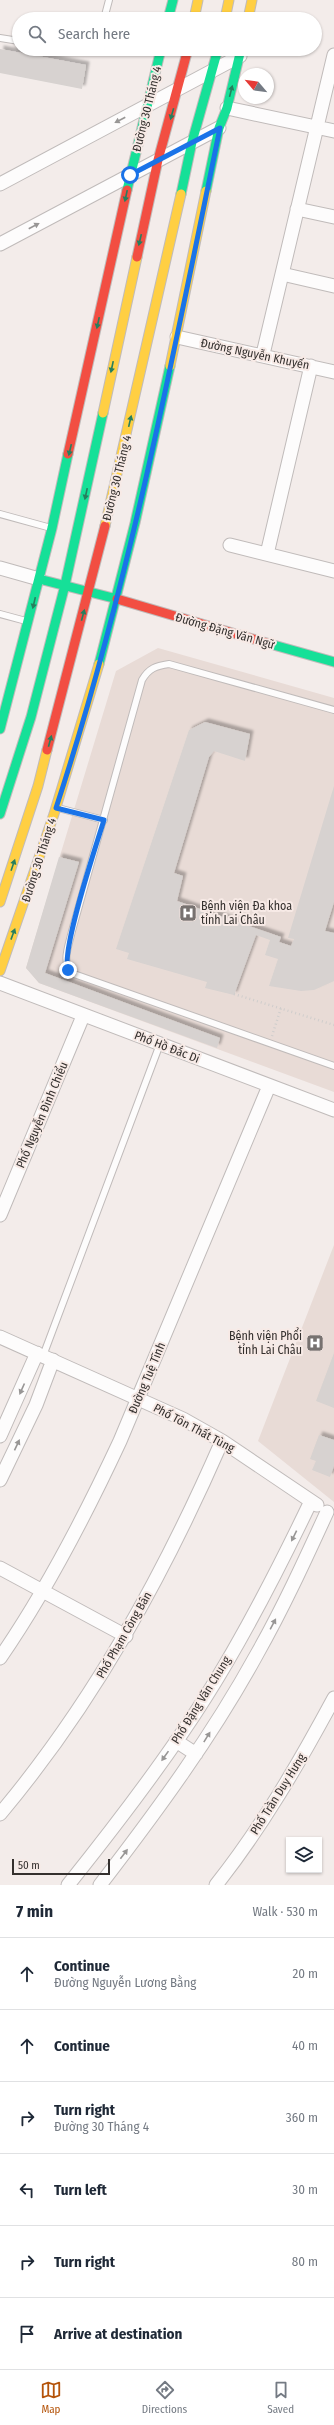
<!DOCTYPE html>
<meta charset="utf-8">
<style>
:root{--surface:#fff;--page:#f2f2f3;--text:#1f2937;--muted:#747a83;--line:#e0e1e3;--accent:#b45309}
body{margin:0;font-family:"Fira Sans Condensed",sans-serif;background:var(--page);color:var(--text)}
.controls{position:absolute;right:12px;bottom:12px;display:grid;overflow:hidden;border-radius:0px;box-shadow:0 1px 3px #0004}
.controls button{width:36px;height:36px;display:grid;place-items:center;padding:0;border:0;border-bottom:1px solid var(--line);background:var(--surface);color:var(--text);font:20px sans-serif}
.compass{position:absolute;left:238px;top:68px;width:36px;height:36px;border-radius:50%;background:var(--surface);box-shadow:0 1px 3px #0004;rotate:299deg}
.scale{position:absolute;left:12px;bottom:10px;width:98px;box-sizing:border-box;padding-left:4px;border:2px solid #34302e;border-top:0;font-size:11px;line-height:14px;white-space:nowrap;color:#34302e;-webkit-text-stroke:3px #f7eae6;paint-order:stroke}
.stop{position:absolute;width:12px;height:12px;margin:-9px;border:3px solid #1a73e8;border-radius:50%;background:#fff}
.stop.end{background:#1a73e8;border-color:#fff;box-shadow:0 1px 4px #0008}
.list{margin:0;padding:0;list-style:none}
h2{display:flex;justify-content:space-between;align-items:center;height:52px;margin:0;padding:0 16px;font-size:17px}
h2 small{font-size:13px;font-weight:400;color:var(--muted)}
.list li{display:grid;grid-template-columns:26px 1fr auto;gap:12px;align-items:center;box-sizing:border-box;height:72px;padding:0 16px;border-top:1px solid var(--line)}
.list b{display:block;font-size:15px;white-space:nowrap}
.list p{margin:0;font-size:13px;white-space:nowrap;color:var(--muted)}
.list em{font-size:13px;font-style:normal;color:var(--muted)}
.icon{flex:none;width:22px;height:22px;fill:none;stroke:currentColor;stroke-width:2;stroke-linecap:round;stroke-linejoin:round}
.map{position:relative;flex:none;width:334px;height:1885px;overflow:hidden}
.search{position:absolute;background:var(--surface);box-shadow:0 1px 3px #0004;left:12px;right:12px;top:12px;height:44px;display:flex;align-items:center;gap:10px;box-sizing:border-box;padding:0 14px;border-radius:22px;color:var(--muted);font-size:15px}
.sheet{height:484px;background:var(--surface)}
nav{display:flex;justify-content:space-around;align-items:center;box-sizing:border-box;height:56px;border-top:1px solid var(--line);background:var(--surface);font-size:11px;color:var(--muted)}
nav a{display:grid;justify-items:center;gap:2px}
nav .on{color:var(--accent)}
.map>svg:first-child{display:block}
.built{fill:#e8dbd6}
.building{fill:#d7d2d0;filter:url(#shadow)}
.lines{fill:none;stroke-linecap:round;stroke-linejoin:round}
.lane-casing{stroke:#c0bbba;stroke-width:8}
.street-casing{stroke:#c0bbba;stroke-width:15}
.fast-casing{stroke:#c0bbba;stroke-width:11}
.slow-casing{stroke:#c0bbba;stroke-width:11}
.jam-casing{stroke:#c0bbba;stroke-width:11}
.path{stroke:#cfcdcc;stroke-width:2.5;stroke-dasharray:1 3;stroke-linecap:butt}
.lane{stroke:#fdfcfc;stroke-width:6}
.street{stroke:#fdfcfc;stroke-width:13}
.fast{stroke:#16e098;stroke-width:9}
.slow{stroke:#ffcf43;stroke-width:9}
.jam{stroke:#f24e42;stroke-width:9}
.oneway{fill:#267f5e}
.oneway2{fill:#989695}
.route{stroke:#1a73e8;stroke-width:5}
.labels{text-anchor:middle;stroke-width:4;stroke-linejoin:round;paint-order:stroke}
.street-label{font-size:12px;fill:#34302e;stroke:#f7eae6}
.poi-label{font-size:12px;fill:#34302e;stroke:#f7eae6;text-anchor:start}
</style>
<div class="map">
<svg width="334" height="1885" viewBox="0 0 334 1885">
<defs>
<filter id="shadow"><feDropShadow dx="3.5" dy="-3.5" stdDeviation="1" flood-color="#0004"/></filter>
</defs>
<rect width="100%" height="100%" fill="#f3ecea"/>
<path class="built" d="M 158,648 L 334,698 L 334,1092 L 39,983 L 26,968 L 116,671 Z
M 334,1245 L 334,1502 L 258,1441 Z"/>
<path class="building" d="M 0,49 L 86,65 L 82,89 L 0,73 Z
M 205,722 L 250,734 L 245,761 L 214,751 L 209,757 L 174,873 L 183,876 L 177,901 L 281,937 L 279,942 L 291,946 L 294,939 L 288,938 L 334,786 L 334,902 L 325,931 L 334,933 L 334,981 L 314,990 L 301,991 L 269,986 L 278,959 L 265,955 L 270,940 L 256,935 L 234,995 L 205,988 L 207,982 L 127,959 L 129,953 L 116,949 L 189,730 Z
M 59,857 L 79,862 L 45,973 L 220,1038 L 217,1048 L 39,983 L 26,968 Z
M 334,1353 L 334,1408 L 316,1401 Z
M 319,1435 L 334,1440 L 334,1466 L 330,1477 L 312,1470 L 316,1461 L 310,1459 Z"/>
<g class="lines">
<defs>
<path id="lane" d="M 104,19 L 109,0
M 0,38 L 19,41
M 65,49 L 85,52 L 90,49
M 0,514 L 51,528
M 0,614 L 26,621
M 334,710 L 169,664 C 156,666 149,668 142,680 L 72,931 C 69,945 60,965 74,974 L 334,1066
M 58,808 L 104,820
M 43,1356 L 160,1044"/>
<path id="street" d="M 227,108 L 334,131
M 0,184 L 240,56
M 297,209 L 334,217
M 0,244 L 219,128
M 282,274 L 334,286
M 177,337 L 334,372
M 263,354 L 334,55
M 230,545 L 334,571
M 267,554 L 311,366
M 0,568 L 39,579
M 0,983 L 334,1110
M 0,1215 L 83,1016
M 0,1337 L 183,1419 L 222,1441 L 317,1505
M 0,1436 L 37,1353
M 0,1480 L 36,1405 L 53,1360
M 0,1568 L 126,1636
M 0,1658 C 47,1590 85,1516 120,1441 L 269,1086
M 176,1741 L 196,1754
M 0,1814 C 94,1702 164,1574 222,1441
M 68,1885 C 116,1825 164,1763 205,1698 C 245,1635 279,1568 311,1501
M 100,1885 C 157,1811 212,1736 257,1654 C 283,1608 305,1560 327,1512
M 216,1885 C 262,1827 299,1763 334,1698"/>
<path id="fast" d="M 168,19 L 173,0
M 127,190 L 161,49
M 206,191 L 219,128 L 227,108 L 241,49
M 181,194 L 192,142 L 218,49
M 39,579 L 117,599
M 270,644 L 334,662
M 99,664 L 135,523 L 170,366
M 0,729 L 52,528 L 68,454
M 0,814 L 31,717 L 65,585 L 103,413"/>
<path id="slow" d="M 194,19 L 198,0
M 225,19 L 229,0
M 248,19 L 252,0
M 170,366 L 206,191
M 103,413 L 137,257
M 105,526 L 181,194
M 0,902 L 38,786 L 47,750
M 0,971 L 54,814 L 99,664"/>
<path id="jam" d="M 137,257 L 158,160 L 188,49
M 68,454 L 127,190
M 117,599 L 270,644
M 47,750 L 105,526"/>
</defs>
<use href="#lane" class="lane-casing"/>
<use href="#street" class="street-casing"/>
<use href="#fast" class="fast-casing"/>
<use href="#slow" class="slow-casing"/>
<use href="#jam" class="jam-casing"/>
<path class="path" d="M 234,994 L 334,1025
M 272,1036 L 281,1008"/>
<use href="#lane" class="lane"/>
<use href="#street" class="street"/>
<use href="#fast" class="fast"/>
<use href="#slow" class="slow"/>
<use href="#jam" class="jam"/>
</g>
<defs><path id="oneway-solid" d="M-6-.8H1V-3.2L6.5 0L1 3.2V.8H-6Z"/></defs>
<g class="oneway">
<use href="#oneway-solid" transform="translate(231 91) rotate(-76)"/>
<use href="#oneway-solid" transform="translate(172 114) rotate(106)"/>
<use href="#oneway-solid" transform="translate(126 196) rotate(102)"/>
<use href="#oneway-solid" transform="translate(140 240) rotate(103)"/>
<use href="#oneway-solid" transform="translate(98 323) rotate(102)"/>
<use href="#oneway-solid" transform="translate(112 367) rotate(102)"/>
<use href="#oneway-solid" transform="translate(130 421) rotate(-77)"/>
<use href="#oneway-solid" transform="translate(70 450) rotate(103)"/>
<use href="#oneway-solid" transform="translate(86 494) rotate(102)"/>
<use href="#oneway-solid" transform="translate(34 603) rotate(103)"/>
<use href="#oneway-solid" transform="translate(83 615) rotate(-75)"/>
<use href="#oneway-solid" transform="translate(50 741) rotate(-75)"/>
<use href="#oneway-solid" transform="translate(13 865) rotate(-71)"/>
<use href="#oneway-solid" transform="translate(13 934) rotate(-70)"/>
</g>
<g class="oneway2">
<use href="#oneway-solid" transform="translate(120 120) rotate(152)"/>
<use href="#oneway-solid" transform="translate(34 226) rotate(-28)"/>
<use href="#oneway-solid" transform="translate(22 1389) rotate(114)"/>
<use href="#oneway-solid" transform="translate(17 1445) rotate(-65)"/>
<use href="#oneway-solid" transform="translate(294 1536) rotate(116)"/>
<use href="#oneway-solid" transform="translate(273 1624) rotate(-62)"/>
<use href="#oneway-solid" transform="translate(207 1737) rotate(-58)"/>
<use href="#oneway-solid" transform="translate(165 1756) rotate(125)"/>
<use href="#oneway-solid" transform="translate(124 1854) rotate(-53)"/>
</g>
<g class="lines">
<path class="route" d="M 68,970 C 61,950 96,846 104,820 L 56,808 C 129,586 173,356 220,128 L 130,175"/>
</g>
<defs>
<symbol id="hospital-square" viewBox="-11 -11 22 22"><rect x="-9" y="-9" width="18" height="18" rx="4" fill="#777270" stroke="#f7eae6"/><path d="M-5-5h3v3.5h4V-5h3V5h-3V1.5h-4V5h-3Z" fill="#fff"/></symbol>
</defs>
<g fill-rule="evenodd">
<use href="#hospital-square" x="178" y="903" width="20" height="20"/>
<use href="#hospital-square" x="305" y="1333" width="20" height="20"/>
</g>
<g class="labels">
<g class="street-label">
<text transform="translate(147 109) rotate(-76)" y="4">Đường 30 Tháng 4</text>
<text transform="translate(255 354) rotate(12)" y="4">Đường Nguyễn Khuyến</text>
<text transform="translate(117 478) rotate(-76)" y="4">Đường 30 Tháng 4</text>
<text transform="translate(225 631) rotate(16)" y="4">Đường Đặng Văn Ngữ</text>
<text transform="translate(39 860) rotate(-72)" y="4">Đường 30 Tháng 4</text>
<text transform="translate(167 1047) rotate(21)" y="4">Phố Hồ Đắc Di</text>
<text transform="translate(42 1115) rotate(-67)" y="4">Phố Nguyễn Đình Chiểu</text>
<text transform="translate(147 1378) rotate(-67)" y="4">Đường Tuệ Tĩnh</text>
<text transform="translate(194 1428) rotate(28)" y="4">Phố Tôn Thất Tùng</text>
<text transform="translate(124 1635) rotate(-60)" y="4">Phố Phạm Công Bân</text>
<text transform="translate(201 1700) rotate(-58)" y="4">Phố Đặng Văn Chung</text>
<text transform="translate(278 1794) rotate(-58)" y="4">Phố Trần Duy Hưng</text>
</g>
<g class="poi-label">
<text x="201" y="910">Bệnh viện Đa khoa<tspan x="201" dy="14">tỉnh Lai Châu</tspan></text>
<text x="302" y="1340" text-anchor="end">Bệnh viện Phổi<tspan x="302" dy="14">tỉnh Lai Châu</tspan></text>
</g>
</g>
</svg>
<div class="controls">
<button><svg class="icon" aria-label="layers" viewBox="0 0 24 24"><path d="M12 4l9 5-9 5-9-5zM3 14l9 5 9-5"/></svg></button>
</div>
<svg class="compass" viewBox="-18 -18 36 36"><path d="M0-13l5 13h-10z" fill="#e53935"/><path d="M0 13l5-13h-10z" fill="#747a83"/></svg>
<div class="scale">50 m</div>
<div class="stop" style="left:130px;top:175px"></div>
<div class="stop end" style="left:68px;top:970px"></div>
<div class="search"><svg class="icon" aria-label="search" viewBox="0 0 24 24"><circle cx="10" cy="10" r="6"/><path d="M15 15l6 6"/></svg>Search here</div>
</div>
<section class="sheet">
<h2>7 min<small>Walk · 530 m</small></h2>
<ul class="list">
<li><svg class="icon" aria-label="ahead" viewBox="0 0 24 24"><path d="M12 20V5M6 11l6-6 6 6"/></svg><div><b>Continue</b><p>Đường Nguyễn Lương Bằng</p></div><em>20 m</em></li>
<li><svg class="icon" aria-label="ahead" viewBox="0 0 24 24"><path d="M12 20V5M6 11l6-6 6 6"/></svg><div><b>Continue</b></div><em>40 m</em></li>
<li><svg class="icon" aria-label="right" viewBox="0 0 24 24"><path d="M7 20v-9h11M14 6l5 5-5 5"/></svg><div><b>Turn right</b><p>Đường 30 Tháng 4</p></div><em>360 m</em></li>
<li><svg class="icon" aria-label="left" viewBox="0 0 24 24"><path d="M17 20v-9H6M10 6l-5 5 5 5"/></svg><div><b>Turn left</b></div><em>30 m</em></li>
<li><svg class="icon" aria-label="right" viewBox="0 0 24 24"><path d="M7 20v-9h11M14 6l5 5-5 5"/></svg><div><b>Turn right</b></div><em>80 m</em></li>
<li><svg class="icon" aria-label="arrive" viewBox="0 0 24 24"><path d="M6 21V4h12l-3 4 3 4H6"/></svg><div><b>Arrive at destination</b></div></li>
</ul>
</section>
<nav>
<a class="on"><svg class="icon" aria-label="map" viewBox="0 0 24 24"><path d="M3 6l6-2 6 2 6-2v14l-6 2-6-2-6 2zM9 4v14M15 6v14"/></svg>Map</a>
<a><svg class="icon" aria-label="directions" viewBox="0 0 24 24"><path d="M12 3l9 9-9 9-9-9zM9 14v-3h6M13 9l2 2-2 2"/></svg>Directions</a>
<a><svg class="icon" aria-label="saved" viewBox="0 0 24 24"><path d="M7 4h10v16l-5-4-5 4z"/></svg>Saved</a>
</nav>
